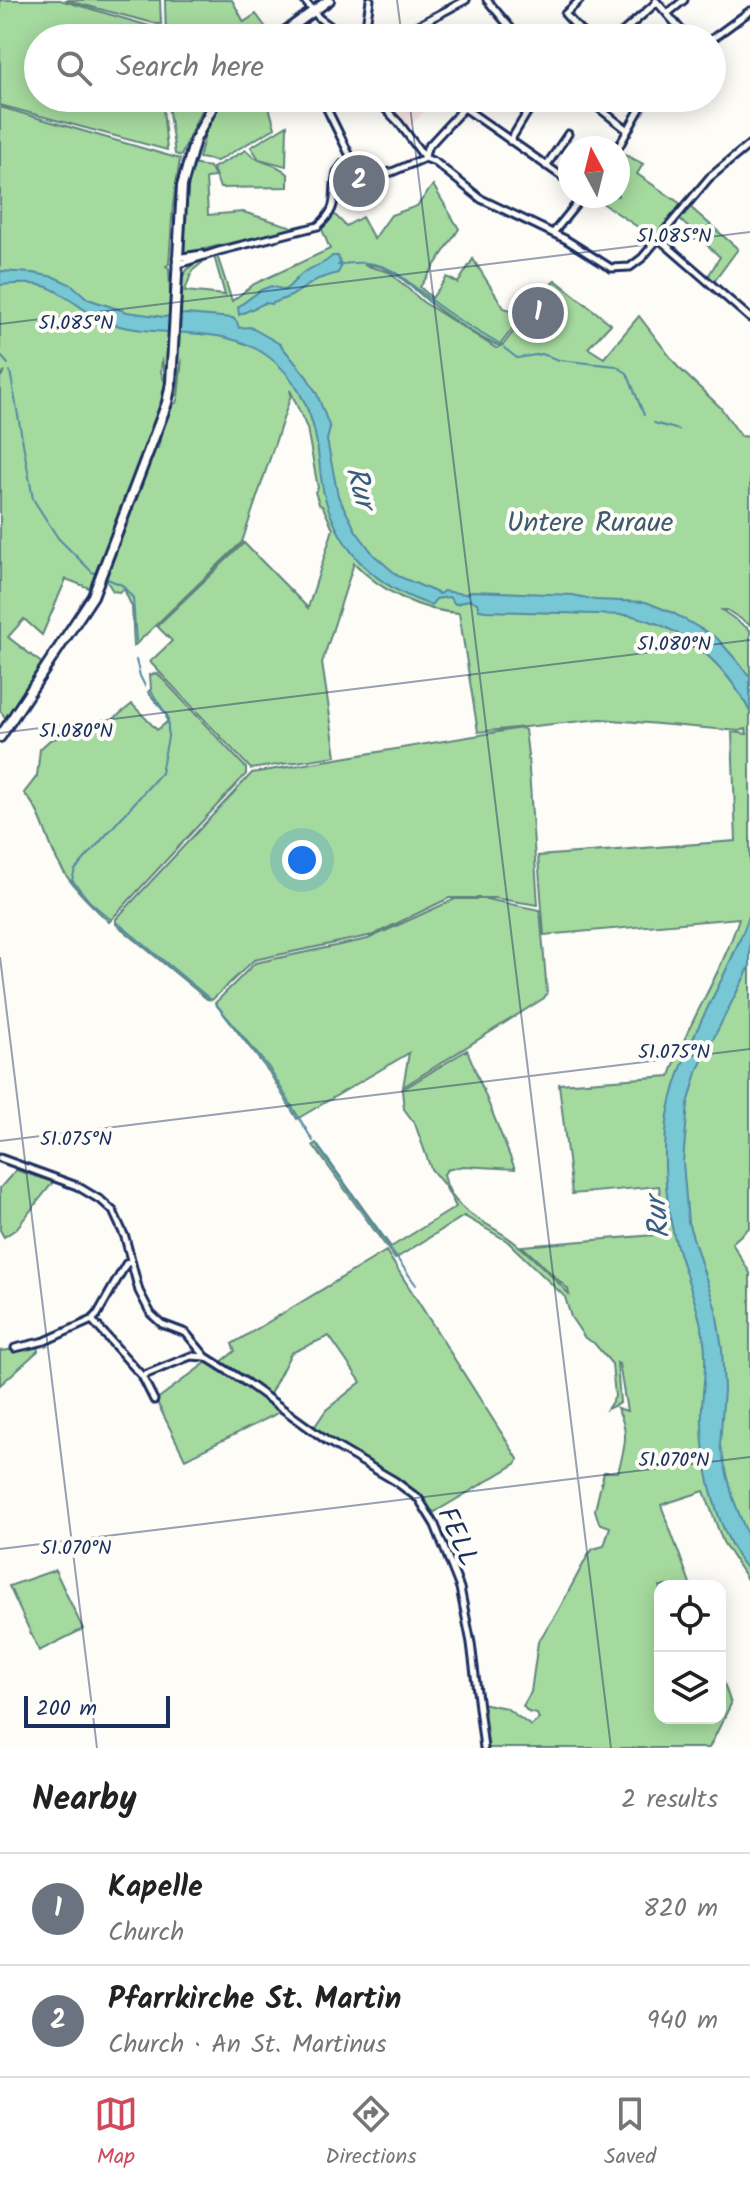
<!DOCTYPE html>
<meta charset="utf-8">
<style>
:root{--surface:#fff;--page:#f6f6f6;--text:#222;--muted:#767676;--line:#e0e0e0;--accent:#d1495b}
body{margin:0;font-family:Kalam,sans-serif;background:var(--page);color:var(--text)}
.controls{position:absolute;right:24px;bottom:24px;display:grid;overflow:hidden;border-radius:16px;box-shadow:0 4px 20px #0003}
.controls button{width:72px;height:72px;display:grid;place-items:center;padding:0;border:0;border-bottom:2px solid var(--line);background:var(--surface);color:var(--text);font:40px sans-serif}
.compass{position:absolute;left:558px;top:136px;width:72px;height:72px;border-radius:50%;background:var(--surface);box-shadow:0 4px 20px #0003;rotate:353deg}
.scale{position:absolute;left:24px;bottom:20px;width:146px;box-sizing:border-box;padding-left:8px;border:4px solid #1b2f5e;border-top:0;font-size:22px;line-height:28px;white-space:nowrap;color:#1b2f5e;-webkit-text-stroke:6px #fdfcf7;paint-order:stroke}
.you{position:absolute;left:302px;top:860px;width:28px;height:28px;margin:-20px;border:6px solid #fff;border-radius:50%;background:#1a73e8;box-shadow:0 0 0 12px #1a73e833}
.badge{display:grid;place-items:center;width:52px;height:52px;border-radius:50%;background:var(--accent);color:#fff;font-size:26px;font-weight:700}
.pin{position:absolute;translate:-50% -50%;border:4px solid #fff;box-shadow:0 2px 8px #0006}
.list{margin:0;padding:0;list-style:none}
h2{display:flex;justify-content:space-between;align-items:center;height:104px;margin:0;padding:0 32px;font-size:34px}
h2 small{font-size:26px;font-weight:400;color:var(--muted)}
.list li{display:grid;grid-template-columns:52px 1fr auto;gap:24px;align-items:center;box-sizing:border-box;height:112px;padding:0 32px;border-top:2px solid var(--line)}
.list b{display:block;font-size:30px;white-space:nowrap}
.list p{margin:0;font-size:26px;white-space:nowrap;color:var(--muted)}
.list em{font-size:26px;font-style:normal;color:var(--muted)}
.icon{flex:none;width:44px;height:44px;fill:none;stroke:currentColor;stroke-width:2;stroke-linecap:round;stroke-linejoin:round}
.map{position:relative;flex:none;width:750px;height:1748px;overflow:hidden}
.search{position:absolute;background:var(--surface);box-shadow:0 4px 20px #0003;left:24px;right:24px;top:24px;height:88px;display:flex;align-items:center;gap:20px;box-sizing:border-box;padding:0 28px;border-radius:44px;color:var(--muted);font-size:30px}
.sheet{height:328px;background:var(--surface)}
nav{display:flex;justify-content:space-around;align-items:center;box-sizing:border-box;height:112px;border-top:2px solid var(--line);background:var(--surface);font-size:22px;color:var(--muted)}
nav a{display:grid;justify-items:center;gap:4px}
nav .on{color:var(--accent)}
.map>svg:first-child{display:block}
.built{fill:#fae8e2}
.green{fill:#a5da9e;stroke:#60847e;stroke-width:2}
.water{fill:#78c7d4;stroke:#538aa5;stroke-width:2}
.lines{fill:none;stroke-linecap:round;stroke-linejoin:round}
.stream{stroke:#538aa5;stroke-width:2}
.minor-casing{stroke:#1b2f5e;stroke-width:11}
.primary-casing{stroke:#1b2f5e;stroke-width:14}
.minor{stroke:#fdfcf7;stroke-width:5}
.primary{stroke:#fdfcf7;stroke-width:8}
.ticks{fill:none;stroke:#1b2f5e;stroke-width:2;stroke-opacity:0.45}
.labels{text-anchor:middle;stroke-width:8;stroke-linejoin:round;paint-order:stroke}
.park-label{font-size:28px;fill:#3e5a6e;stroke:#fdfcf7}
.street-label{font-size:28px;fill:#1b2f5e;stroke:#fdfcf7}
.water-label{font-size:30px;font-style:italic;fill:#375d81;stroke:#fdfcf7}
.ticks-label{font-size:20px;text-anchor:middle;fill:#1b2f5e;stroke:#fdfcf7;stroke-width:8;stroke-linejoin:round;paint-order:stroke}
</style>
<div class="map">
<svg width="750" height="1748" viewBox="0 0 750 1748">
<rect width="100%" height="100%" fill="#fdfcf7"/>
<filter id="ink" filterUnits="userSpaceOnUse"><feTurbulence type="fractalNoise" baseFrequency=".0125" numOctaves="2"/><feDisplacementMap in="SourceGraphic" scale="16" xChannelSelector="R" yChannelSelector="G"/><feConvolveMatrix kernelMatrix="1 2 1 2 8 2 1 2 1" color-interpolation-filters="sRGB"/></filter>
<g filter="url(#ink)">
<path class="built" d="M 378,98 L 436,98 L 407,130 Z"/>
<path class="green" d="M 0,0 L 60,0 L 160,29 L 161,38 L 38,38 L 38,98 L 162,98 L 167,150 L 0,105 Z
M 65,0 L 160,0 L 161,24 L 157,24 Z
M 165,0 L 232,0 L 244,22 L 256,14 L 273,37 L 166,38 Z
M 167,98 L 211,98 L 199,115 L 181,156 L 175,154 Z
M 221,98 L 283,98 L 284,101 L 269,107 L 275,128 L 217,161 L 199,158 L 210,115 Z
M 0,107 L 180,159 L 173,204 L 169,264 L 166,266 L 169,268 L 170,293 L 179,294 C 180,276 186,267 202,259 L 203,262 L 192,271 L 185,291 L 225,295 L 214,256 L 217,255 L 232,301 L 254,284 L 330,249 L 321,227 L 334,214 L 346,226 L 362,217 L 374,239 L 391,215 L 417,206 L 433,185 L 459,229 L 420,287 L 432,298 L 447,277 L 458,283 L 473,259 L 504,308 L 524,314 L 499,346 C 478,338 453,320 434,306 C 413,290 392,262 364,265 L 389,272 L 423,302 L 496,348 L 503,345 L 528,313 L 537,321 L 546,312 L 536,303 L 555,280 L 611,324 L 588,348 L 604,358 L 639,316 L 678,367 L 720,407 L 741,436 L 750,437 L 750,625 L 727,610 L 722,610 L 750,630 L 750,1227 L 732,1243 L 750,1273 L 750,1584 L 723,1542 L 704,1491 L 661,1505 L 691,1586 L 660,1586 L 660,1718 L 720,1718 L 720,1671 L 731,1704 L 709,1748 L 486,1748 L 481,1703 L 506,1708 L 531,1726 L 539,1719 L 537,1714 L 528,1712 L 523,1706 L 531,1692 L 538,1642 L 557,1613 L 588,1555 L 593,1549 L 604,1546 L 610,1527 L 599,1523 L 595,1510 L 604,1472 L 618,1472 C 625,1447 630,1432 617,1408 L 627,1411 L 619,1364 L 617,1363 L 620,1403 L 607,1409 L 615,1397 L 612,1364 L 594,1343 L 585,1338 L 571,1317 L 565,1297 L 507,1241 L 464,1216 L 395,1259 L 313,1145 L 316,1143 L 391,1247 L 456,1207 L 445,1186 L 431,1169 L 415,1124 L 404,1109 L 402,1090 L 467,1050 L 515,1169 L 463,1166 L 447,1170 L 444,1174 C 450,1213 488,1221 514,1242 C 533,1257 552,1276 569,1294 L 568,1289 L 522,1246 L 666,1234 L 659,1186 L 572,1194 L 559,1084 L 670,1076 C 688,1021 722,974 739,918 L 544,935 L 538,856 L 736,841 L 732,732 L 747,734 L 746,729 L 739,731 L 601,719 L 478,732 L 459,613 C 420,611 381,591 354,563 L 322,663 L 336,756 L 251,769 L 150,662 L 172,641 L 157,626 L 244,543 L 308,608 L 333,529 L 323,507 L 319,504 L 315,492 L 318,488 L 307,428 L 290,390 L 291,395 L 242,542 L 134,646 L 132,607 L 124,589 L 119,592 L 113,591 L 106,580 L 154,449 L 158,448 L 169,406 L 176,403 L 178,397 L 182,359 L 176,395 L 170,402 L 174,358 L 167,358 L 165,377 L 162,358 L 161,372 L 165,383 L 161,402 L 95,585 L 92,589 L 66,579 L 42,635 L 24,619 L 8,637 L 44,665 L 9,722 L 0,711 L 0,378 L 5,371 L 0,375 Z
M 287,125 L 286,166 L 259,159 L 251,147 Z
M 246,150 C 262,167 273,160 288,174 L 288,187 L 220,188 L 213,168 Z
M 618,151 L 643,164 L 637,174 L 681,204 L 654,238 L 592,196 L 618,196 Z
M 355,163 L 370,169 L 372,178 L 366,186 L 342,195 L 338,186 L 341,172 Z
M 190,164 L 210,167 L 215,177 L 206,178 L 208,215 L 243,212 L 296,228 L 183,254 L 186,184 Z
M 689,206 L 738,249 L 713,283 L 707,278 L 720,257 L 679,219 Z
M 157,673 L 246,768 L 246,774 L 109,922 C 89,903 69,884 57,860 C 45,836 43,813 24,793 L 37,776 L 40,749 L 50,740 L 111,721 L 132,704 L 157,730 L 167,722 L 166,714 L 148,692 L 151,689 L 150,675 Z
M 522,728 L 525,730 L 528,755 L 538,905 L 494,898 L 449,898 L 373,935 L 254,960 L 212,1000 L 207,999 L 116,924 L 116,919 L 252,773 Z
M 455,899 L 486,899 L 540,910 L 547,993 L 544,998 L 403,1087 L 409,1053 L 297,1119 L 269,1072 L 215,1003 L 255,963 L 368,939 Z
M 16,1170 L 53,1182 L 16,1229 L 4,1237 L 0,1230 L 0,1188 Z
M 386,1251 L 518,1459 L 517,1463 L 435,1512 L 429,1510 L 420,1497 L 408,1487 L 358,1459 L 313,1429 L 326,1410 L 361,1382 L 329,1336 L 291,1353 L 269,1396 L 219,1364 L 235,1351 L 232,1344 Z
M 37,1347 L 38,1351 L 0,1385 L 0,1351 Z
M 207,1362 L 260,1394 L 282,1411 L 185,1459 L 156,1400 Z
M 55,1570 L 83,1629 L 39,1651 L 9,1586 Z"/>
<path class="water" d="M 332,256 L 338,256 L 341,267 L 338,273 L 318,279 L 291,296 L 271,304 L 265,303 L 239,315 L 238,307 L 261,290 L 271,286 L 285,290 C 292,285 298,276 304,272 C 313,266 325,265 332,256 Z
M 0,271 L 33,273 L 54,277 L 72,285 L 88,299 L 127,312 L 164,317 L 186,314 L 233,318 L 237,322 L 239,328 L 250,327 L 280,344 L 307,377 L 317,394 L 330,428 L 327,440 L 338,496 L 356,531 L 374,555 L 398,576 L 440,594 L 443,591 L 466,594 L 472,591 L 573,595 L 596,600 L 646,602 L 673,613 L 717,638 L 738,662 L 750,677 L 750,712 C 726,664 683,626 628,615 L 486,611 L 479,610 L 477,603 C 467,597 464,603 455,604 L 449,597 L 436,599 L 431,605 C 377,587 341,554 325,498 C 320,481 320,462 317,444 C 311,406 292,369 258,350 C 214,325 163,338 116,325 C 91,318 75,301 54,290 C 39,281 16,284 0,285 Z
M 750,913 L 750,966 L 698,1069 L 688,1104 L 683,1162 L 688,1222 L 716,1310 L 722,1349 L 724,1389 L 720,1446 L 733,1498 L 750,1542 L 750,1574 C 715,1530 700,1463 702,1408 C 703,1383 708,1359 703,1335 C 697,1301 683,1269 674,1236 C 665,1198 662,1154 668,1115 C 681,1042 727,982 750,913 Z"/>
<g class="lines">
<path class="stream" d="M 338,265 C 388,255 401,278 436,304 C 456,319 478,332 499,344
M 504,348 L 517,358 L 542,354 L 559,360 L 616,366 L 627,373 L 644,415
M 0,355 L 8,364
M 10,371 L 33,499 L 58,538 L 92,572 L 99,575
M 654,423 L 679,430
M 105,578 L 122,585 L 133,598 L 136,641
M 136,660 L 140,676 L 145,686
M 110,919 L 89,901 L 72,880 L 75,870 L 161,773 L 168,737 L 168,717 L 151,691
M 118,923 L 210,999
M 216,1004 L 269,1068 L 313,1141
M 317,1146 L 416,1285"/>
<defs>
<path id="minor" d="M 304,0 L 319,18 L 346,38
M 487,0 L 519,38
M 580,0 L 565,14 L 587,38
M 656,1 L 688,38
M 668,13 L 684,0
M 364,38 L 370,0
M 394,38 L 466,0
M 616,38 L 657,2
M 712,39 L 750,11
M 329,98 L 327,109 L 352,160
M 375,98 L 399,123 L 425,158 L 435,162 L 481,199 L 565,239 L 611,268 L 630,267 L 642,258 L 709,178 L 750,144
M 586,98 L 626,129
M 463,107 L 570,182
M 510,141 L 530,108
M 618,148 L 646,98
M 425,157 L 427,148 L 473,98
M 546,166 L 568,134
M 553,233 L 583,196
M 658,238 L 750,318
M 176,258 L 202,254
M 176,265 L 219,251 L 318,226 C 341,206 331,197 337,172 L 343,164 L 358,159 L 382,173 L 392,172 L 425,158
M 0,1158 L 77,1186 L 102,1201 L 113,1211 L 125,1237 L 139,1291 L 151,1314 L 162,1324 L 186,1333 L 206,1357 L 247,1383 L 327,1441 L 395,1481 L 419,1499 L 435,1525 L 460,1588 L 471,1643 L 484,1748
M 131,1261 L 126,1264 L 97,1315 L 92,1320 L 142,1376 L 191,1356 L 205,1357
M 15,1348 L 45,1341 L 92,1320
M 142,1376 L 154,1400"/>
<path id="primary" d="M 276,38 L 329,0
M 0,737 L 93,596 L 167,403 L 171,383 L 182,186 L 195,140 L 217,98"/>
</defs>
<use href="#minor" class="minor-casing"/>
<use href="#primary" class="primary-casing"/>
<use href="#minor" class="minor"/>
<use href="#primary" class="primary"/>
</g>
</g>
<path class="ticks" d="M 397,0 L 402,38M 409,98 L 611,1748M 0,324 L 750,232M 0,733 L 750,640M 0,957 L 97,1748M 0,1141 L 750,1049M 0,1549 L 750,1457"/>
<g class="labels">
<g class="park-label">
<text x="590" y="531">Untere Ruraue</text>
</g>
<g class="street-label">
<text transform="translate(459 1536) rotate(66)" y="10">FELL</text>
</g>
<g class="water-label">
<text transform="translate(361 487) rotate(75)" y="10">Rur</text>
<text transform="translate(657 1218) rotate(-96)" y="10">Rur</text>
</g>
</g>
<g class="ticks-label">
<text x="674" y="242">51.085°N</text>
<text x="76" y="329">51.085°N</text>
<text x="674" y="650">51.080°N</text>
<text x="76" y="737">51.080°N</text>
<text x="674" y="1058">51.075°N</text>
<text x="76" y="1145">51.075°N</text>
<text x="674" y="1466">51.070°N</text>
<text x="76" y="1554">51.070°N</text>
</g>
</svg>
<div class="controls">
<button><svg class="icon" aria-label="locate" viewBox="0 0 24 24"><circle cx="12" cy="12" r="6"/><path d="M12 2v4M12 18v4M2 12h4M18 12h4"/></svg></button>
<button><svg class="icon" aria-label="layers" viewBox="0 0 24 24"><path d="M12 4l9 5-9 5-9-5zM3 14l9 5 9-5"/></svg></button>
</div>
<svg class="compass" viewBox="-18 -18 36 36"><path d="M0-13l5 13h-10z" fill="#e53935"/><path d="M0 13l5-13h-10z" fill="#767676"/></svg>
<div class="scale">200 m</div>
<div class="you"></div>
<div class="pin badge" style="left:538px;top:313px;background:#6b7280">1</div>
<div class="pin badge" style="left:359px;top:181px;background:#6b7280">2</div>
<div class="search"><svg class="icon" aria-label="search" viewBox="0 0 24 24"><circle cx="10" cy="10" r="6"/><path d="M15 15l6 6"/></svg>Search here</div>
</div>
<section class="sheet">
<h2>Nearby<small>2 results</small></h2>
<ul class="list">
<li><span class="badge" style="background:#6b7280">1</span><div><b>Kapelle</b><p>Church</p></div><em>820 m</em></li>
<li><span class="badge" style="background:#6b7280">2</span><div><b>Pfarrkirche St. Martin</b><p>Church · An St. Martinus</p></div><em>940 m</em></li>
</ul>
</section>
<nav>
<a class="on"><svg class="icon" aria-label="map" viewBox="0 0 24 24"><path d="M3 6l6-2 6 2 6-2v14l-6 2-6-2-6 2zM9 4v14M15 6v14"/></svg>Map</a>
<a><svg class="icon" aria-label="directions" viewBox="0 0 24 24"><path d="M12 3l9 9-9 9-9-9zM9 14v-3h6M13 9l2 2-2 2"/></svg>Directions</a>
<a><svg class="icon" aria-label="saved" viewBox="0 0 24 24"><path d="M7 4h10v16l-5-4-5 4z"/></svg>Saved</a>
</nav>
